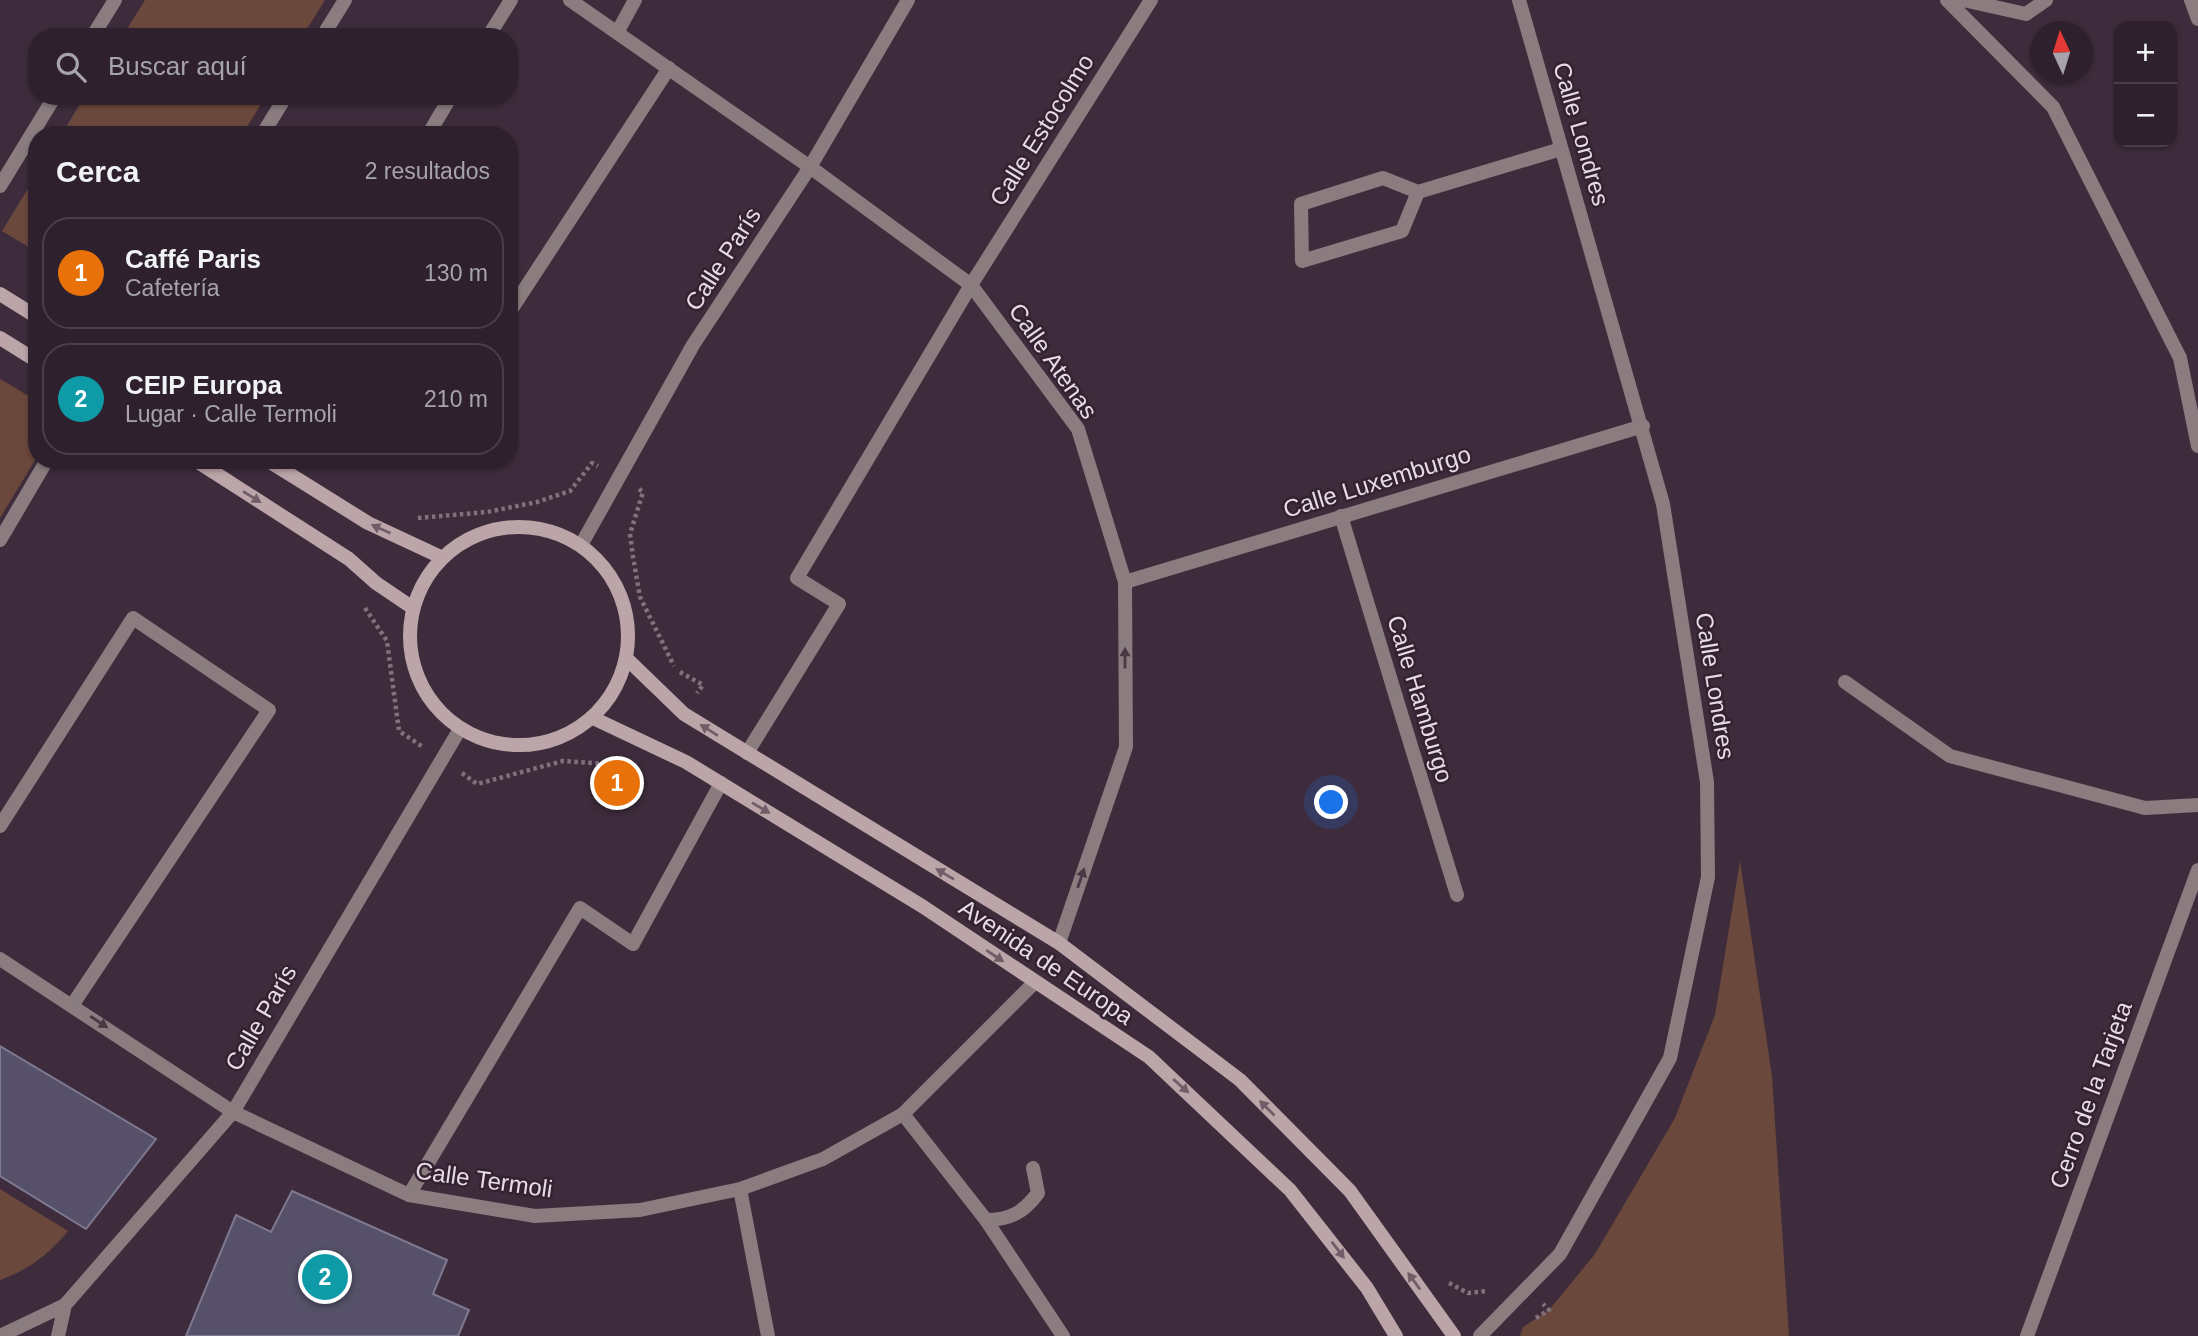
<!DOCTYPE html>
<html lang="es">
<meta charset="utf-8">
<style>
:root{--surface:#2e212d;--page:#3a2e39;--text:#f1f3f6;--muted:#a7a3aa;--line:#493e49;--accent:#21d887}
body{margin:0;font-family:Arial,sans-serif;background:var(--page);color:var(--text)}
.controls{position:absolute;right:21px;top:21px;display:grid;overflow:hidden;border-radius:14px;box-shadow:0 2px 5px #0004}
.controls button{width:63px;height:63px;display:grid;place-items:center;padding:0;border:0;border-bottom:2px solid var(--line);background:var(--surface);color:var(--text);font:35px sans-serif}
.compass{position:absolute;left:2030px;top:21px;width:63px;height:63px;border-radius:50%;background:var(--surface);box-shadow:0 2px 5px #0004;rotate:356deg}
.you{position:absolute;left:1332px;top:803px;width:24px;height:24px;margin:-18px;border:5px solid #fff;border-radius:50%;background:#1a73e8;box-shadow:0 0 0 10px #1a73e833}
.badge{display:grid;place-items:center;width:46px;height:46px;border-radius:50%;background:var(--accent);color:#fff;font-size:23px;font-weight:700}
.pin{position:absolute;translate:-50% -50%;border:4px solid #fff;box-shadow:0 2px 7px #0006}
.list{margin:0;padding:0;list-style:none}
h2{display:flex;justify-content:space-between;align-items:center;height:91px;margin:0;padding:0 28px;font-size:30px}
h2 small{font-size:23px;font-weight:400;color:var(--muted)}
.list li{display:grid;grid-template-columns:46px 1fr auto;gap:21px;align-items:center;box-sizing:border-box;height:112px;margin:0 14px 14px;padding:0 14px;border:2px solid var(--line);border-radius:28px}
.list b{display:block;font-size:26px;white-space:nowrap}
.list p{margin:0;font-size:23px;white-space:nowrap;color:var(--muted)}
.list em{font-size:23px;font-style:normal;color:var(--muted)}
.icon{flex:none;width:38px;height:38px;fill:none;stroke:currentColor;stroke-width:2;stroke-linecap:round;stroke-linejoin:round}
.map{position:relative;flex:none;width:2198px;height:1336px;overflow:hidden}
.search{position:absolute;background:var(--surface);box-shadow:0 2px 5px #0004;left:28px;top:28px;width:490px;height:77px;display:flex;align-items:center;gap:18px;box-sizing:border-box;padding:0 24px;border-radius:28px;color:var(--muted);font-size:26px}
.panel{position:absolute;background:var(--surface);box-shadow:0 2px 5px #0004;left:28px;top:126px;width:490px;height:343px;border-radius:28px}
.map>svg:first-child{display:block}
.green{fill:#6b483c}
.building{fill:#565169;stroke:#7e7992;stroke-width:2}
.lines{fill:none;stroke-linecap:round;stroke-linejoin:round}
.path{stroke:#80717e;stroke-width:4.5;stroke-dasharray:3.5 3.5;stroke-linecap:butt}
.lane{stroke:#8a7c7f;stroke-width:14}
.street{stroke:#8a7c7f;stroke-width:14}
.secondary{stroke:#bba5a9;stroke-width:14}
.oneway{fill:#715d68}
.oneway2{fill:#4a3845}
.labels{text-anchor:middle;stroke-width:5;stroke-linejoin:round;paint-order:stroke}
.street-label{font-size:24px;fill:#e7dbe5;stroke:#342232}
</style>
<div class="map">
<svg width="2198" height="1336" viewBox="0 0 2198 1336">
<rect width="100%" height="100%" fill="#3e2c3c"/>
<path class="green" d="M 145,0 L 325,0 L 302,37 L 122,37 Z
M 85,96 L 266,96 L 242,135 L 61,135 Z
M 37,174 L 37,252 L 2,231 Z
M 0,379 L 37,401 L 37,457 L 0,518 Z
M 1740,861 L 1772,1076 L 1789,1336 L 1520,1336 L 1523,1327 L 1549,1310 L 1595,1254 L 1675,1118 L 1715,1015 Z
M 0,1189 L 68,1231 C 48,1255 30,1269 0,1280 Z"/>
<path class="building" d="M 0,1046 L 156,1139 L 86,1229 L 0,1176 Z
M 292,1191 L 447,1260 L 433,1294 L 469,1310 L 458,1336 L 186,1336 L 236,1215 L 271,1232 Z"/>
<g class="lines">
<path class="path" d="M 639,489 L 643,492 L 630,534 L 633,557 L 640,597 L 674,666
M 418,518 L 487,512 L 537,502 L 570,491 L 592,463 L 598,466
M 365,608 L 387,641 L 399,731 L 423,747
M 680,672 L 703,685 L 697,693
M 462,773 L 477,784 L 563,761 L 633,766
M 1449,1283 L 1468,1293 L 1487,1291
M 1536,1318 L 1549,1310 L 1543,1304"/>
<path class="lane" d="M 488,37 L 511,0
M 428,135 L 451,96
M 509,313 L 669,68
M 1341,516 L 1396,697
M 747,753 L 839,604 L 797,578 L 971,285
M 0,826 L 133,618 L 269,710 L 73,1004
M 903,1114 L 986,1220 C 1010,1220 1024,1212 1038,1193 L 1033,1168
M 409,1195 L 580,908 L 633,944 L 721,783"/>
<path class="street" d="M 570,0 L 810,167 L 971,285 L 1078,429 L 1125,582 L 1126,747 L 1059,943
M 1947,0 L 2053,107 L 2180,358 L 2198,446
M 1963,0 L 2026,14 L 2046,0
M 2191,0 L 2198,19
M 618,31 L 635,0
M 92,37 L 115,0
M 322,37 L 345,0
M 262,135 L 286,96
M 0,186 L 55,96
M 1418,192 L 1383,178 L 1301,204 L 1302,261 L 1402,231 L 1418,192 L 1561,149
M 971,285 L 1151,0
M 0,540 L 47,460
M 581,545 L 693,345 L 810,167 L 908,0
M 1125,582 L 1643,426
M 1845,682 L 1950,756 L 2145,808 L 2198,805
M 1396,697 L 1457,895
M 0,959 L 233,1112 L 409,1195 L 535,1216 L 640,1210 L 740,1189 L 823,1159 L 903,1114 L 1034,983
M 740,1189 L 768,1336
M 986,1220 L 1063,1336
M 0,1336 L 65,1305 L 233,1112 L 460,729
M 58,1336 L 65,1305
M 1480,1336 L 1560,1254 L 1670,1058 L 1708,877 L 1707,782 L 1663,504 L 1519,0
M 2027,1336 L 2198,870"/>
<path class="secondary" d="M 0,294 L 37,317
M 0,338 L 37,361
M 195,460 L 349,559 L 376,583 L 413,608
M 267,460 L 368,523 L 443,558
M410 636a109 109 0 1 1 218 0a109 109 0 1 1-218 0Z
M 627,659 L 684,714 L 1059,943 L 1240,1080 L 1350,1191 L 1454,1336
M 593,718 L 686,762 L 922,906 L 1149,1057 L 1290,1190 L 1367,1288 L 1396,1336"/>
</g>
<defs><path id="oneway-solid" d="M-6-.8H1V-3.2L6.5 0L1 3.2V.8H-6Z" transform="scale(1.75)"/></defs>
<g class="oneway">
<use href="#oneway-solid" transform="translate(252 497) rotate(32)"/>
<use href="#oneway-solid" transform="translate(381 529) rotate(-156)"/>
<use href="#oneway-solid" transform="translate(709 730) rotate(-148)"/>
<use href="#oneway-solid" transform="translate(761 808) rotate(31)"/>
<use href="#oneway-solid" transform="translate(945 874) rotate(-149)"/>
<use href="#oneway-solid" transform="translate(995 956) rotate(34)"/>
<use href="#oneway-solid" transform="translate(1181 1086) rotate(42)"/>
<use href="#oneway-solid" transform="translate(1267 1108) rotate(-135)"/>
<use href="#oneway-solid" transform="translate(1338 1250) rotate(53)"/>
<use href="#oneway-solid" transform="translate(1414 1281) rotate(-126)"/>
</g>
<g class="oneway2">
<use href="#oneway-solid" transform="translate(1125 658) rotate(-90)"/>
<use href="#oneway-solid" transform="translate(1081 878) rotate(-71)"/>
<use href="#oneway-solid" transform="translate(99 1022) rotate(34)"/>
</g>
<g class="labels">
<g class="street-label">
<text transform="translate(1042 130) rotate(-58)" y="8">Calle Estocolmo</text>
<text transform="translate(1581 134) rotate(74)" y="8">Calle Londres</text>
<text transform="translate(723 259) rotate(-57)" y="8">Calle París</text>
<text transform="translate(1053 361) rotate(55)" y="8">Calle Atenas</text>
<text transform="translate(1377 482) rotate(-17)" y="8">Calle Luxemburgo</text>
<text transform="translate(1715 686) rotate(81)" y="8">Calle Londres</text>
<text transform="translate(1420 699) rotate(73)" y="8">Calle Hamburgo</text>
<text transform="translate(1046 962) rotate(34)" y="8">Avenida de Europa</text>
<text transform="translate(261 1018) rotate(-60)" y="8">Calle París</text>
<text transform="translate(2091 1095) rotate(-70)" y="8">Cerro de la Tarjeta</text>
<text transform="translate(484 1180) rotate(8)" y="8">Calle Termoli</text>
</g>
</g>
</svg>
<div class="controls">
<button>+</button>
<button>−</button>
</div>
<svg class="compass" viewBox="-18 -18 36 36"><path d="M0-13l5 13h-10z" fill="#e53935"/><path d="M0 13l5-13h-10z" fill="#a7a3aa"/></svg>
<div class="you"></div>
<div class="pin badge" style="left:617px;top:783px;background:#e8710a">1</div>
<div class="pin badge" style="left:325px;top:1277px;background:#0f9aa8">2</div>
<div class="search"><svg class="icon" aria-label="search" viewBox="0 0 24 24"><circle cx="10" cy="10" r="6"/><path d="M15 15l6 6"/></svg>Buscar aquí</div>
<section class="panel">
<h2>Cerca<small>2 resultados</small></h2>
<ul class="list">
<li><span class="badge" style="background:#e8710a">1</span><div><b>Caffé Paris</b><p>Cafetería</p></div><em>130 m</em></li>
<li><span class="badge" style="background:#0f9aa8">2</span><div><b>CEIP Europa</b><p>Lugar · Calle Termoli</p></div><em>210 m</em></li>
</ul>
</section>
</div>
